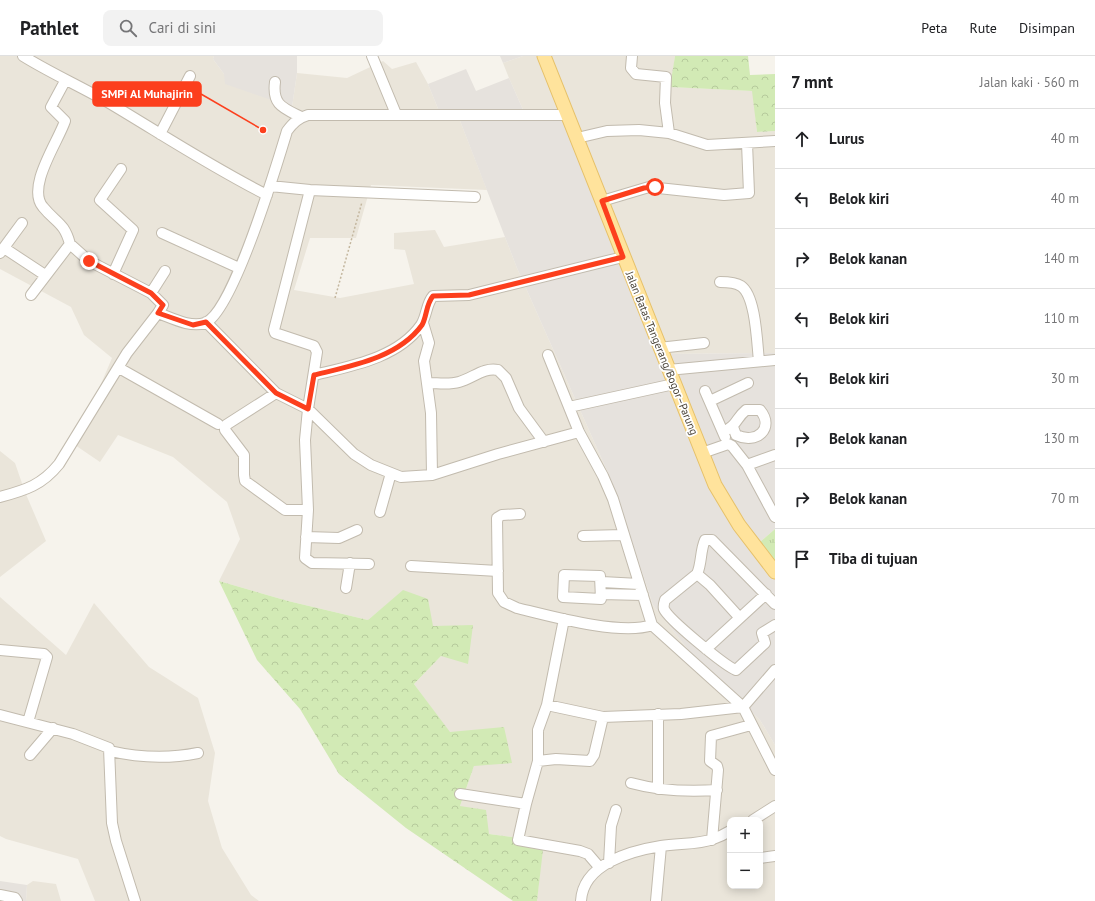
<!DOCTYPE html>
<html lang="id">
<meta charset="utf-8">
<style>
:root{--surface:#fff;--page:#f2f2f2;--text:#202124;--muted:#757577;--line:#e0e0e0}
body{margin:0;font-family:"PT Sans",sans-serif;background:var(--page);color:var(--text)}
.controls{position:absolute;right:12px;bottom:12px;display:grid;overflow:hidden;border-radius:8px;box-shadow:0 2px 10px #0003}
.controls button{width:36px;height:36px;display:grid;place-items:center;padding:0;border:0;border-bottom:1px solid var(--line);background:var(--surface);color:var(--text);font:20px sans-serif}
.stop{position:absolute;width:12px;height:12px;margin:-9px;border:3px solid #fc3f1d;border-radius:50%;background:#fff}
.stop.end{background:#fc3f1d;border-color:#fff;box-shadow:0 1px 4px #0008}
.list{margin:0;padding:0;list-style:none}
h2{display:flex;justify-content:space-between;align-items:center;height:52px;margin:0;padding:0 16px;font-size:17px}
h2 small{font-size:13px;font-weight:400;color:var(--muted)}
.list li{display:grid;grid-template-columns:26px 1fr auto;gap:12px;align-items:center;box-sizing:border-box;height:60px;padding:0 16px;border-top:1px solid var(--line)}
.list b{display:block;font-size:15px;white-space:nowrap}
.list em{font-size:13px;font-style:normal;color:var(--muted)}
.icon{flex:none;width:22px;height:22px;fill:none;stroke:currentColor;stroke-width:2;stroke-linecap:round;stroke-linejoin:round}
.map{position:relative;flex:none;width:775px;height:845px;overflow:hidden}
header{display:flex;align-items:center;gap:24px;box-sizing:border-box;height:56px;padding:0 20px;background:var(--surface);border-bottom:1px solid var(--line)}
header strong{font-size:19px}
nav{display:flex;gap:22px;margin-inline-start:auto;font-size:14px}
.search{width:280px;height:36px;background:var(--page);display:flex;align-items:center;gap:10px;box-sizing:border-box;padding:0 14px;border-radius:8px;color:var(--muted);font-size:15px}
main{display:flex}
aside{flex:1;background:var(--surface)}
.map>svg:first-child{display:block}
.residential{fill:#eae5da;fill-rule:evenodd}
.industrial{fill:#e6e2dd}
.grass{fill:url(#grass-tufts)}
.forest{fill:url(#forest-crowns)}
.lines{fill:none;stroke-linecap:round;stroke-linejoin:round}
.minor-casing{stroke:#c2bbae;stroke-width:12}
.major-casing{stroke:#e6c16a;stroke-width:15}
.path{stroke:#c4b79f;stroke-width:1.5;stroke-dasharray:2 2;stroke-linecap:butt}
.minor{stroke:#fff;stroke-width:10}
.major{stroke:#ffe39c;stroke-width:13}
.route{stroke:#fc3f1d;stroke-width:5}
.labels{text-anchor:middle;stroke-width:3.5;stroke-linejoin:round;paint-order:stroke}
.street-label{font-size:11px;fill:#4b4439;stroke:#fff}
.leader{fill:none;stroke:#fc3f1d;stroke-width:1.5}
.callout-dot{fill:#fc3f1d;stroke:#fff;stroke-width:1.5}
.callout{fill:#fc3f1d;stroke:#fc3f1d;stroke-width:1.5}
.callout-label{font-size:12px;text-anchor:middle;font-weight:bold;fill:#fff}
</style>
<header>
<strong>Pathlet</strong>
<div class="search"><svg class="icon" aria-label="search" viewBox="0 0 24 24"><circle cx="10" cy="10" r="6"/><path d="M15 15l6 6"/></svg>Cari di sini</div>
<nav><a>Peta</a><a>Rute</a><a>Disimpan</a></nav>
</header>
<main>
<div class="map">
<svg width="775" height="845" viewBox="0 0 775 845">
<defs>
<pattern id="grass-tufts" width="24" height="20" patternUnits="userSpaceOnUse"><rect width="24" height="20" fill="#d2eab5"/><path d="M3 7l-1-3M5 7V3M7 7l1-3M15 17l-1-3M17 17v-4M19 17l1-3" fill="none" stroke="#b6ca9c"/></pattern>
<pattern id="forest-crowns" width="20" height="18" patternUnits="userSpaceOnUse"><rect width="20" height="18" fill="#d2eab5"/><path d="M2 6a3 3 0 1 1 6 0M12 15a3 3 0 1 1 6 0" fill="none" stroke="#b6ca9c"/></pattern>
</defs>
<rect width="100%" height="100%" fill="#f6f3ec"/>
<path class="residential" d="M 0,0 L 214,0 L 213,3 L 224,18 L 292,51 L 297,17 L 347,22 L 383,5 L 392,13 L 416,6 L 428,28 L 441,60 L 457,57 L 487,134 L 371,129 L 356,182 L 310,182 L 294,234 L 340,242 L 414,228 L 405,194 L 394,193 L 394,177 L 435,174 L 444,191 L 505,181 L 517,212 L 612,426 L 653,549 L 697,605 L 760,664 L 775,689 L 775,845 L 537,845 L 543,785 L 489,778 L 460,750 L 474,710 L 414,628 L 441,600 L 433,570 L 403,535 L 368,564 L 288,545 L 219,525 L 240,483 L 227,446 L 173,401 L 118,379 L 100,406 L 75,389 L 112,302 L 84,279 L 71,251 L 0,213 ZM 730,764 L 760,764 L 760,830 L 730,830 Z
M 523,0 L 675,0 L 671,31 L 753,35 L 757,76 L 775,75 L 775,297 L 660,298 L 524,56 L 509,22 L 503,7 Z
M 0,395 L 15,407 L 25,436 L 46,485 L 0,521 Z
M 0,541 L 66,599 L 94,547 L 149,611 L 198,642 L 215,697 L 208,745 L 222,792 L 251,839 L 259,845 L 95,845 L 78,803 L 6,783 L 0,780 Z
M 33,825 L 56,828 L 61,845 L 26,845 L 27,829 Z"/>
<path class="industrial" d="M 214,0 L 297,0 L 297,17 L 292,51 L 225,28 L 224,18 L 213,3 Z
M 500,0 L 523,0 L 503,7 Z
M 466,13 L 476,35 L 509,22 L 524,56 L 562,55 L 660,298 L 775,297 L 775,473 L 753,492 L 775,519 L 775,689 L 760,664 L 697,605 L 653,549 L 612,426 L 517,212 L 457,57 L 441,60 L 428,28 Z
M 0,825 L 27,829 L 26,845 L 0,845 Z"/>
<path class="grass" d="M 775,473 L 775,519 L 753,492 Z"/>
<path class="forest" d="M 675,0 L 748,0 L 750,19 L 775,18 L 775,75 L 757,76 L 752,35 L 670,31 Z
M 219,525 L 288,545 L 368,564 L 403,534 L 428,543 L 433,570 L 473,569 L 468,608 L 441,600 L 414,628 L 450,676 L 504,671 L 512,707 L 474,710 L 460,750 L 486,754 L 489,778 L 544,785 L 537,845 L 513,845 L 406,772 L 339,718 L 300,653 L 257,604 Z"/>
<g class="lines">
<defs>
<path id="minor" d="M 23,0 C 52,18 82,31 111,48 C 163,79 213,112 267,139
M 372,0 L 396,58
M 632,0 L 631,12 L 636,18 L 666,21 L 665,47 L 669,77
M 65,25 L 51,51 L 65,65 C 58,86 26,131 43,151 C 56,167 64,166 70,188
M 275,26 C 272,49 283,52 301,61
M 160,78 L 190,20
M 577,82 L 607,75 L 639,74 L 669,77 L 707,89 L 775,85
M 270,130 L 310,134 L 475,141
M 310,134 L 274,274 L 275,277 L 314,290 L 317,296 L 308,353 L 305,384 L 308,454 L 305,502 L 312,507 L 369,508
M 602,145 L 649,131 L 724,139 L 749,137 L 747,87
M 162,177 L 239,212
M 4,192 L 45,219
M 0,197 L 22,167
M 113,218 L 133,174 L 100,144 L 121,113
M 720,226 C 726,226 735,226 741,230 C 756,240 757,288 759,305
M 151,237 L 165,215
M 31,239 L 70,188 L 89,205 L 151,237 L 163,249 L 158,257
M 206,266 L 276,337 L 308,353 L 354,398 L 371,409 L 401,421 L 432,419 L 498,398 L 579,376
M 423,267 L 429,287 L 424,305 L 431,357 L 432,419
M 659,292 L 704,287
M 548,299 L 579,376 L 603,420 L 613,443 L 652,569 L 743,651 L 775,714
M 119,312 L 218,368
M 668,314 L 775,304
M 314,319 C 351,310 398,302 421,269 C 427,260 426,248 433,240 L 469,239 L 623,201
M 428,327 C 438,327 449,329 459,326 C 473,322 484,311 498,314 L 506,322 L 519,352 L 544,386
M 705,335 L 725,381
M 276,337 L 226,369 L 225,374 L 244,399 L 244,419 L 245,425 L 285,454 L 308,454
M 710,345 L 748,327
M 569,351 L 674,328
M 723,376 C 738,369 735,363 746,354 L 760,354 C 775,372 757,389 736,379 L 733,371
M 702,397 L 728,388 L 732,390 L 747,409 L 775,399
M 747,409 L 775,461
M 0,441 C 26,434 42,429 59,408 L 127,297 L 158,257 C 172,262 190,272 205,267 C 233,256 277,108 287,75 C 293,67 298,62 308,59 L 568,59
M 380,456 L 391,417
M 520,458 L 502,459 L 497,462 L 498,537 L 504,546 L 517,552 C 550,560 621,580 652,569
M 583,480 L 623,479
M 306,481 L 339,482 L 357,474
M 411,510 L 498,515
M 697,518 C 702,507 700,495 705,484 L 712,484 L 775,548
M 564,519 L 600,520 L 601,543 L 563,541 Z
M 602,526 L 639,528
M 346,532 L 350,507
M 601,538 L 643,539
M 739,561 L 710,529 L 697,518 L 665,544 C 664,547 663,550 664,553 C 668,563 725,610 736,614 L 765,587 L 762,577 L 775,569
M 706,593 L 766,538
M 0,594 L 44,598 L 47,601 L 28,666
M 547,649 L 603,661 L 681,658 L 743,651 L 775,614
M 658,658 L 658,733
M 0,659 L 73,678 L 109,692 L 112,767 L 116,785 L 135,845
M 110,695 C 140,702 168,703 198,697
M 30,699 L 53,672
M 538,705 L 538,674 L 547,649 L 564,563
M 631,727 C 660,735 688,736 717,734
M 460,738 L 526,748 L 538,705 L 556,703 L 590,705 L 594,699 L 603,661
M 526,748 L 518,784 L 580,795 L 588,798 L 600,812
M 753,764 L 775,750
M 712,784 L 718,714 L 717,710 L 710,705 L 711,680 L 751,669
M 760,802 L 775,800
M 609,807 L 611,770 L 616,754
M 0,839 L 15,842 L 17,845
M 581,845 C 583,808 630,795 661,790 C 678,787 698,789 713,783 C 719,781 725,778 730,775
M 656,845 L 661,790"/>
<path id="major" d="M 544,0 L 715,429 L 739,469 L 775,516"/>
</defs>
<use href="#minor" class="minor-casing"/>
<use href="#major" class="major-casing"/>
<path class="path" d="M 335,242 L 362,146"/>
<use href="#minor" class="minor"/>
<use href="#major" class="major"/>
</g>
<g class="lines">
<path class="route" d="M 89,205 L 151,237 L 163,249 L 158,257 L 193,269 L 206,266 L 276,337 L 308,353 L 314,319 C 351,310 398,302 422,269 C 427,260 426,248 433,240 L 469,239 L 623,201 L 602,145 L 644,132 L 655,131"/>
</g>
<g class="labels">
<g class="street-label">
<text transform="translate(662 297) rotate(68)" y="4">Jalan Batas Tangerang/Bogor–Parung</text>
</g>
</g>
<path class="leader" d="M263 74L201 38"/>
<circle class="callout-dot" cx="263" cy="74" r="4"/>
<rect class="callout" x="93" y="26" width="108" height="24" rx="4"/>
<g class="callout-label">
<text x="147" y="42">SMPi Al Muhajirin</text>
</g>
</svg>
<div class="controls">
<button>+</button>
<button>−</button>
</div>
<div class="stop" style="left:655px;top:131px"></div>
<div class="stop end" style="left:89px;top:205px"></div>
</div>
<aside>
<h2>7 mnt<small>Jalan kaki · 560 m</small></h2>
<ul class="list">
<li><svg class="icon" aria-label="ahead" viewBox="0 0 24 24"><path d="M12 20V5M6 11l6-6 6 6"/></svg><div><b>Lurus</b></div><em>40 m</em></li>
<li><svg class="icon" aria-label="left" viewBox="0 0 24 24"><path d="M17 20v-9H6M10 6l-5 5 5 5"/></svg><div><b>Belok kiri</b></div><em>40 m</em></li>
<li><svg class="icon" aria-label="right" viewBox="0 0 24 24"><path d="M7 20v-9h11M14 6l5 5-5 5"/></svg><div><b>Belok kanan</b></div><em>140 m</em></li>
<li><svg class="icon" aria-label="left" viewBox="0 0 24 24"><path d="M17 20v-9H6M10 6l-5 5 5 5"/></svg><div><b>Belok kiri</b></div><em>110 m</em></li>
<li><svg class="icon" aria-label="left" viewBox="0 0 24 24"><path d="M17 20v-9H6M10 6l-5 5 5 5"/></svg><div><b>Belok kiri</b></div><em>30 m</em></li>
<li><svg class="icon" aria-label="right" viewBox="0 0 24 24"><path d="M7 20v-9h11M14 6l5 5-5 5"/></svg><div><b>Belok kanan</b></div><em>130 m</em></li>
<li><svg class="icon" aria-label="right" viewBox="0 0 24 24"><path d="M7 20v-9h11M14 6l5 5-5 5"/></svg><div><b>Belok kanan</b></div><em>70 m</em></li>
<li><svg class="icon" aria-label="arrive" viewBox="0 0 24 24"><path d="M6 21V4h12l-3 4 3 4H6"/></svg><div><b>Tiba di tujuan</b></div></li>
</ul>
</aside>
</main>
